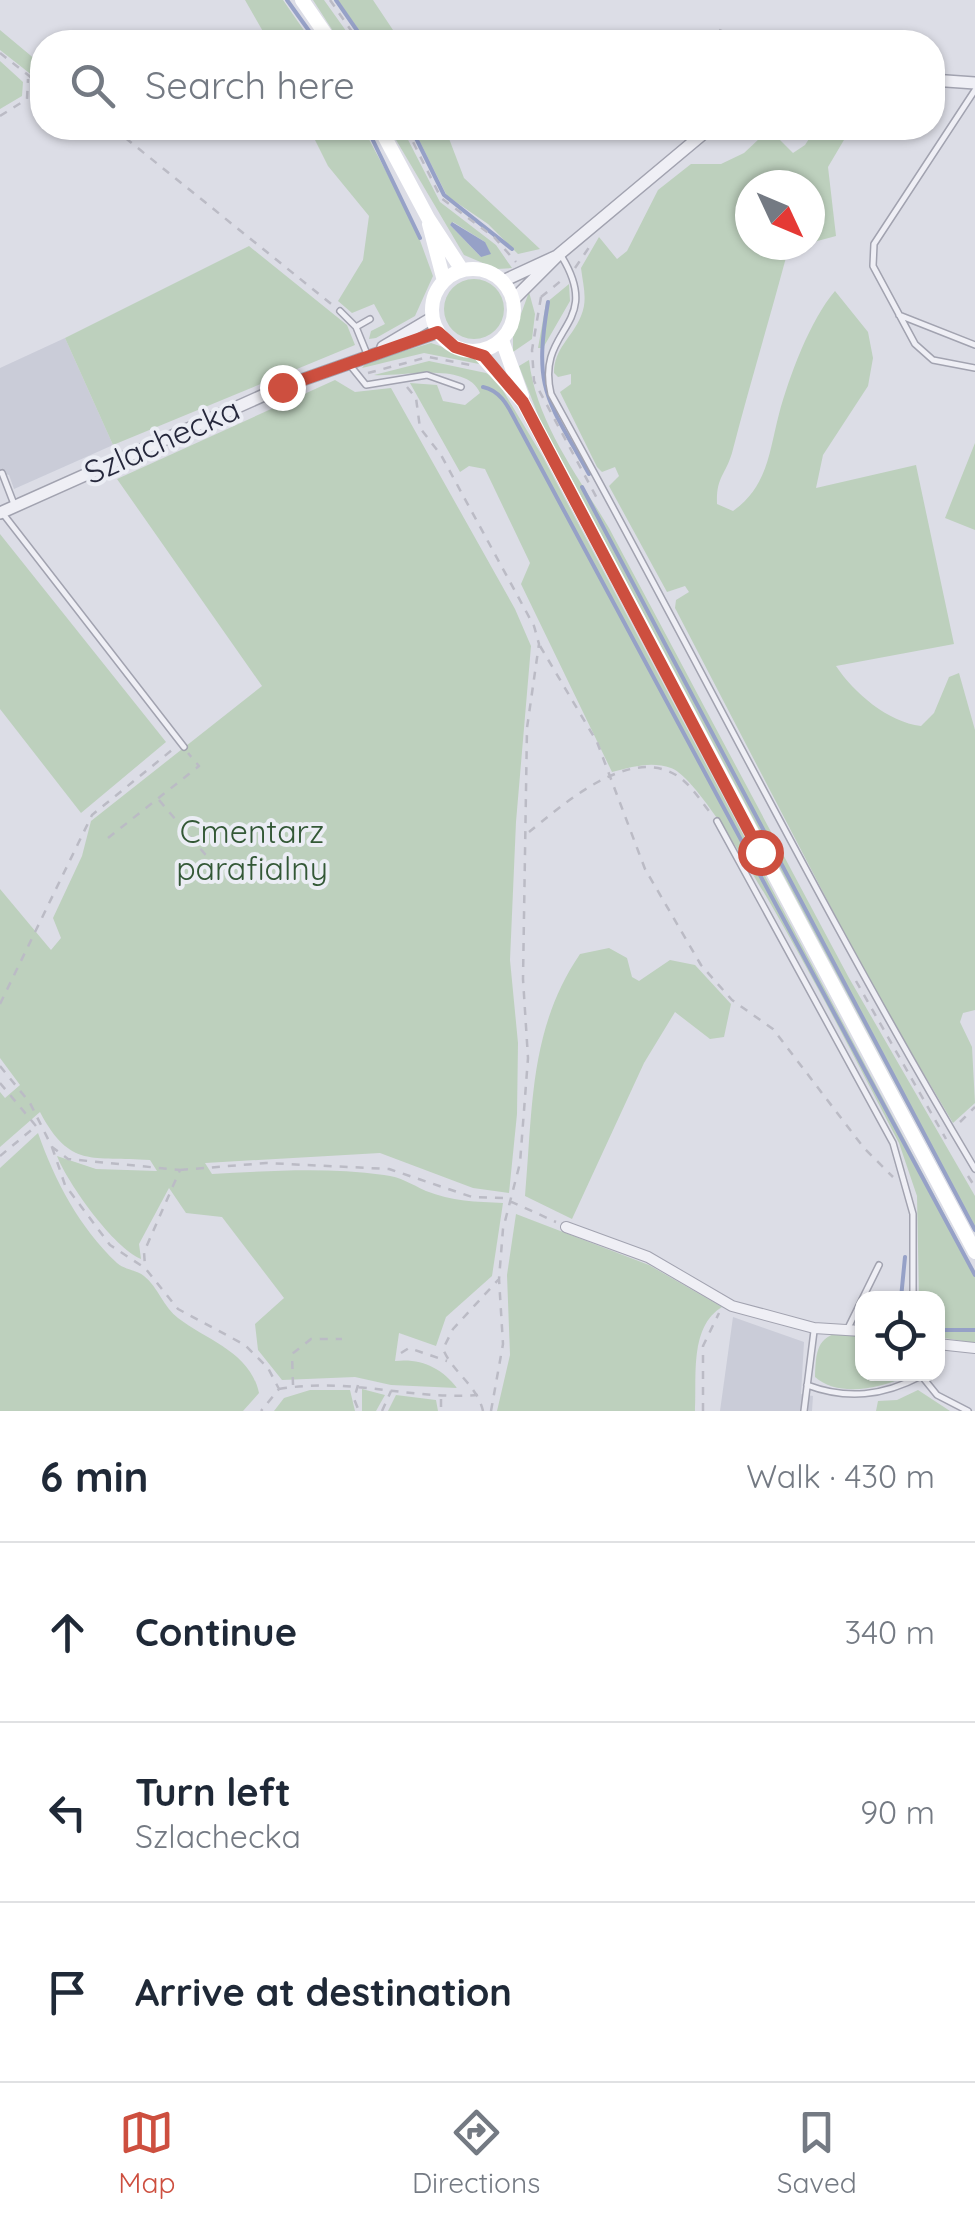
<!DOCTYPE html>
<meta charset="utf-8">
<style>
:root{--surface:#fff;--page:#f2f2f3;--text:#1f2937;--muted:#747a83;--line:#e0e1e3;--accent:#cd4f3f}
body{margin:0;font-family:Quicksand,sans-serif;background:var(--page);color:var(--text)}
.controls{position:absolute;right:30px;bottom:30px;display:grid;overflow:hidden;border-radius:20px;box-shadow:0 2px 8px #0004}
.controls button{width:90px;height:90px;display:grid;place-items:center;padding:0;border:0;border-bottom:2px solid var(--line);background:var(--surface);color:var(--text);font:50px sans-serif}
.compass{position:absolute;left:735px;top:170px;width:90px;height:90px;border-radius:50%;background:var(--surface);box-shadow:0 2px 8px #0004;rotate:134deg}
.stop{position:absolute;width:30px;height:30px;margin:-22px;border:8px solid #cd4f3f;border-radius:50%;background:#fff}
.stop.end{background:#cd4f3f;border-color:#fff;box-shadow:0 2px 10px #0008}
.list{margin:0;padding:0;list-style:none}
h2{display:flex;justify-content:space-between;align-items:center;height:130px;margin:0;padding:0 40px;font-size:42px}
h2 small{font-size:32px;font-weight:400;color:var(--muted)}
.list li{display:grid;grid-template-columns:65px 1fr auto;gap:30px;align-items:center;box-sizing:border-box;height:180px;padding:0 40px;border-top:2px solid var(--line)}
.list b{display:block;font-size:38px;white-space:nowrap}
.list p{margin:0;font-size:32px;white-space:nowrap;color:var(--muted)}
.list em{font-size:32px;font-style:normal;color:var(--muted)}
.icon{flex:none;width:55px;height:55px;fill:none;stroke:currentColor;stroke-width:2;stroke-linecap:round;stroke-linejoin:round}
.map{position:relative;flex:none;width:975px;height:1411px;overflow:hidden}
.search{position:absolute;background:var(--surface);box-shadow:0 2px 8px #0004;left:30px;right:30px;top:30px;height:110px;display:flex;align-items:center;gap:25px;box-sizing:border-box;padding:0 35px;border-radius:40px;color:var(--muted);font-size:38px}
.sheet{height:670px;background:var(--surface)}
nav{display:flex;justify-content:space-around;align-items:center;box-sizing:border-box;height:140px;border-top:2px solid var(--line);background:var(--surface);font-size:28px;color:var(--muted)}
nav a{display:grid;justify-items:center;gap:5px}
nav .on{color:var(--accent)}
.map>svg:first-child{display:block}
.built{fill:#caccd8}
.green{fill:#bdd0bd;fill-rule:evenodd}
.water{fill:#96a1c7}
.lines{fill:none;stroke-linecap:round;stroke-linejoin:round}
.stream{stroke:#96a1c7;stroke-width:4}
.service-casing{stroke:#a2a3b0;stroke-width:8}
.minor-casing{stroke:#a2a3b0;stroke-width:12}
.tertiary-casing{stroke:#a2a3b0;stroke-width:14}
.path{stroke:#bbbbc5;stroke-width:2.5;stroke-dasharray:8 8;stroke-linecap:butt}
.service{stroke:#efeff5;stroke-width:5}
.minor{stroke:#efeff5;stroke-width:10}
.tertiary{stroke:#efeff5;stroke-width:11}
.secondary{stroke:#fff;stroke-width:14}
.route{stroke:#cd4f3f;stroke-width:12}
.labels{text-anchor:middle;stroke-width:8;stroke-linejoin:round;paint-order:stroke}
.street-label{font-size:32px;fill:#26283c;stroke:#ebedf4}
.park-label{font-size:32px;fill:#335836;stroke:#ebedf4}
</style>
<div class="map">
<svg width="975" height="1411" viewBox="0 0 975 1411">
<rect width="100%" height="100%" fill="#dcdde6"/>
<path class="built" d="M 65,338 L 113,445 L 14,489 L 9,475 L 0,473 L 0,368 Z
M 733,1317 L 804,1342 L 801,1394 L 813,1396 L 812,1411 L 720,1411 Z"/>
<path class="green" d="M 245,0 L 283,0 L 312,42 L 269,42 Z
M 313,0 L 324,0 L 354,42 L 340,42 Z
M 338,0 L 373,0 L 401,42 L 367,42 Z
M 0,30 L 42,65 L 42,83 L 0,50 Z
M 0,61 L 23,82 L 22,96 L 0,109 Z
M 309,128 L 363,128 L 414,224 L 433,276 L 415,316 L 376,338 L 369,339 L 371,331 L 385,324 L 374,304 L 352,313 L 338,301 L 363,260 L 369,216 L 328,166 Z
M 389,128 L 402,128 L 440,202 L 496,245 L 512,268 L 497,269 L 464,255 ZM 453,222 L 485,242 L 481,257 L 450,225 Z
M 413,128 L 445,128 L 464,178 L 540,249 L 518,254 L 488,224 L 447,196 Z
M 816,128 L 851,128 L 828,167 L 836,236 L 810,243 L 810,185 L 750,185 L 750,245 L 794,245 L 787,254 C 769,321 749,387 732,453 C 725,476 716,477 717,504 L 733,511 C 768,486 769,452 779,414 C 789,377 810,320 835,291 L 868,332 L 873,358 L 868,386 L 823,455 L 816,488 L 916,465 L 954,644 L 836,666 C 854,693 888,722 921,726 L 934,713 L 949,677 L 959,673 L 975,730 L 975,1010 L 963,1013 L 960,1022 L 972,1047 L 975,1103 L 953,1123 L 874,990 L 675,608 L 676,600 L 689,592 L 685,586 L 667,592 L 609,486 L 619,476 L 615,467 L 602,472 L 597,467 L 560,392 L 571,384 L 571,374 L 558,377 L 554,373 C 554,348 572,338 581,316 C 588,300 583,285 581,268 L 599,237 L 617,259 L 627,251 L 658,190 L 691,164 L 721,164 L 744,153 L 760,138 L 776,136 L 793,153 L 805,145 Z
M 249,246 L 347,325 L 355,345 L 113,445 L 65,338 Z
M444 309a30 30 0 1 1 60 0a30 30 0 1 1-60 0Z
M 569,284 L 570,301 L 543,348 L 538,348 L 546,303 Z
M 529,292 L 535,314 L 532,339 L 513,352 L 513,336 Z
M 431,343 L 482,360 L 484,365 L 424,353 L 362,368 L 367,362 Z
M 529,360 C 536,422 578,476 609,528 L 849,978 L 975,1196 L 975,1233 L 540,420 L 519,366 Z
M 429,361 L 486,373 L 496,379 L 543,457 L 975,1272 L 975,1343 L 938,1337 L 938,1298 L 919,1298 L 917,1196 L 899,1143 C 868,1084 718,785 671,768 C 651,761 632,767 612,772 L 521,584 L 530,563 L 485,469 L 469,466 L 460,472 L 410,383 L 437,385 L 443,401 L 465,405 L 480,393 C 467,361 400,377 374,375 Z
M 335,380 L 355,392 L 391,388 L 515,609 L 531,646 L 516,822 L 510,960 L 518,1043 L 517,1114 L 509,1193 L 473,1188 L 380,1153 L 205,1163 L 212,1174 C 270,1171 326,1167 384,1175 C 401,1177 411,1184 426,1191 C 451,1201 477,1202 503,1203 L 492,1276 L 446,1317 L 436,1346 L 399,1333 L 395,1361 C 421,1358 442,1368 457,1388 L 391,1385 L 355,1377 L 282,1380 L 258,1350 L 255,1324 L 284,1298 L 222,1217 L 186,1213 L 169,1188 L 139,1244 L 141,1259 C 114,1248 68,1184 57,1156 L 96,1169 L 157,1171 L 150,1160 C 92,1156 70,1169 40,1112 L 0,1147 L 0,1092 L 5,1098 L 20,1085 L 0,1058 L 0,889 L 51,950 L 61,938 L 53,918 L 82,856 L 91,821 L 262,686 L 117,479 Z
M 975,443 L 975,530 L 945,518 Z
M 0,534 L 166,742 L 81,813 L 0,709 Z
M 609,948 L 627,958 L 632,977 L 639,981 L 670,960 L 695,965 L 731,1004 L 724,1037 L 710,1039 L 675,1012 L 644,1063 L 572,1219 L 525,1196 C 533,1107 529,1029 580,954 Z
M 38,1133 C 55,1181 79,1227 117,1263 C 125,1270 137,1270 144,1276 C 158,1287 164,1308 178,1318 C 208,1341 250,1352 259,1393 L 243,1411 L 0,1411 L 0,1168 Z
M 516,1214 L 649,1265 L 722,1307 C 689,1327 697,1377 695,1411 L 497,1411 L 510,1355 L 507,1275 Z
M 838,1333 L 862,1337 L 862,1374 L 904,1377 C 880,1389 837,1397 815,1377 C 816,1357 815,1338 838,1333 Z
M 362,1389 L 385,1395 L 376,1411 L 362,1411 Z
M 310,1390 L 350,1390 L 355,1411 L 274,1411 L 284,1398 Z
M 918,1390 L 950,1411 L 876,1411 L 878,1401 L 897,1400 Z
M 396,1395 L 436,1400 L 438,1411 L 388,1411 Z"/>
<path class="water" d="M 452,222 L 485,242 L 491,254 L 481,257 L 450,225 Z"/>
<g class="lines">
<path class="stream" d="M 287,0 L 317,42
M 336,0 L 365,42
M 367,128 L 420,238
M 411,128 L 444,195 L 512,249
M 548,302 C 533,391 547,398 589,474
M 483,387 C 503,391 510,411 519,427 L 975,1275
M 582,487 L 975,1230
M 901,1298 L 905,1257
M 938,1330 L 975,1330"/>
<defs>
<path id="service" d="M 975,90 L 874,244 L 873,266 L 915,344 L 933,360 L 975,368
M 562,257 C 604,327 535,327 551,394 C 694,652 824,916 975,1169
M 340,311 L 356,327 L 367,354
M 899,315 L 975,345
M 356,327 L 370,319
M 349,364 L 366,385 L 427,375 L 461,387
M 2,473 L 14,504
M 4,515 L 184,747
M 717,821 L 893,1143 L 913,1214 L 913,1298
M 848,1328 L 879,1265
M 920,1374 L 937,1395 L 968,1411
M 807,1385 C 847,1400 883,1396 921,1376
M 804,1411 L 814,1331"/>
<path id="minor" d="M 566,1227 L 648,1257 L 732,1306 L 814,1328 L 862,1331
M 938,1344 L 975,1348"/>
<path id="tertiary" d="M 932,80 L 975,83
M 503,281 L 557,256
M 513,300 L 557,256 L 710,128
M 383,347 L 432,318
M 0,513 L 282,387 L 438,332"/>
</defs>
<use href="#service" class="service-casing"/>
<use href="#minor" class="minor-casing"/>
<use href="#tertiary" class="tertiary-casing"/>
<path class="path" d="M 330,0 L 359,42
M 719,30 L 751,42
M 0,53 L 42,86
M 0,116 L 27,99 L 28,79
M 113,128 L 335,307
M 406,128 L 441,198 L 494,237 L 516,262
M 575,268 L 590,246
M 541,297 L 532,350 L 534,381 L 599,502
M 541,297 L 562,280
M 368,373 L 428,357 L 471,365
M 407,387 L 416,398 L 420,428 L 441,455 L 534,626 L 539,644 L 527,728 L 523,979 L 528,1058 L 520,1163 L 503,1229 L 499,1279 L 453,1329 L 443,1349 C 453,1373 477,1385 483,1411
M 540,646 L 597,742 L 645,869 L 701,965 L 732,1000 L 773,1029 L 864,1148 L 893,1177
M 159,800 L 221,873
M 529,832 C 564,804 628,746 676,775 C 690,783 702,803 713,816
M 108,838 L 199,766 L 188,753
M 856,981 L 946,1139
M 0,1004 L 92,815 L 172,750
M 0,1066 L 30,1103 L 52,1147 L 68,1159 L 180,1170 L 144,1252 L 145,1266
M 0,1083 L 36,1126
M 960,1122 L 975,1107
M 52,1147 L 65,1185 L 110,1245 L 145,1268 L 178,1309 L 245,1345 L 268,1368 L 279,1389 L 261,1411
M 0,1156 L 35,1127
M 180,1170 L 266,1163 L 389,1169 L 472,1197 L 503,1198 L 556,1222
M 968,1176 L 975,1187
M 401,1353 L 409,1348 L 447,1361
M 293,1385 L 292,1354 L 311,1339 L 342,1339
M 358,1385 L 354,1399 L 359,1411
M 279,1389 C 351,1377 409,1400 478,1395
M 441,1399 L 441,1411
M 382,1411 L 391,1391
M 491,1411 L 503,1344 L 499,1279
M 703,1411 L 703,1346 L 719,1313"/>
<use href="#service" class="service"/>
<use href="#minor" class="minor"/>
<use href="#tertiary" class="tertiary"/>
<path class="secondary" d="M 302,0 L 331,42
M 380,128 L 428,218 L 462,270
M 429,224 L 444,281
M432 310a41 41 0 1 1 82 0a41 41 0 1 1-82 0Z
M 502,340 L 522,396
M 477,351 L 523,402 L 975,1252"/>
</g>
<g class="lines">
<path class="route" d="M 282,387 L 438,332 L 455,347 L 484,356 L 523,402 L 760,852"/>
</g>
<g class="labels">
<g class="street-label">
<text transform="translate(162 441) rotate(-24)" y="11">Szlachecka</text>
</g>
<g class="park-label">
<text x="252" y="843">Cmentarz<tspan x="252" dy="37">parafialny</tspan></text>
</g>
</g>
</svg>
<div class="controls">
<button><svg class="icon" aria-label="locate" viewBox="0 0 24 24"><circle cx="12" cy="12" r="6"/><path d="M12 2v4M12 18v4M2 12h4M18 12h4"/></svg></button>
</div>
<svg class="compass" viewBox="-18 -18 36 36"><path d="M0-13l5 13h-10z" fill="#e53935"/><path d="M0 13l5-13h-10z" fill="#747a83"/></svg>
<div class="stop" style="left:760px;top:852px"></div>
<div class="stop end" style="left:282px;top:387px"></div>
<div class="search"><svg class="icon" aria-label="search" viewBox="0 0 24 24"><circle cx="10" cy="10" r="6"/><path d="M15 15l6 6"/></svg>Search here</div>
</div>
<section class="sheet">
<h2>6 min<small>Walk · 430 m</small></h2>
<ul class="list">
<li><svg class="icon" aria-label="ahead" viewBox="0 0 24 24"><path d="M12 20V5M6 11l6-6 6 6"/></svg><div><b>Continue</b></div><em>340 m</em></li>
<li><svg class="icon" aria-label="left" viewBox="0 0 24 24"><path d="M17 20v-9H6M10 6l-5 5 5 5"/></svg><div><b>Turn left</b><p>Szlachecka</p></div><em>90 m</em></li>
<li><svg class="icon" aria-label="arrive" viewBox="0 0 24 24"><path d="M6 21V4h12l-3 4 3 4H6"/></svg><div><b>Arrive at destination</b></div></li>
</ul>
</section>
<nav>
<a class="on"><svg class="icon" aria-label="map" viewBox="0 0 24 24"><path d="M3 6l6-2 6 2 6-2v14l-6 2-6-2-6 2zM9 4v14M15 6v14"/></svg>Map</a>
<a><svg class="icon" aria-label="directions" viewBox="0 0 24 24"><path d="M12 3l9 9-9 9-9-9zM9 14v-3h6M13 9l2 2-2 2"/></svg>Directions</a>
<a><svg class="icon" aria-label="saved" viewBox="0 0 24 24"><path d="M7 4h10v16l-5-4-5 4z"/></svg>Saved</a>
</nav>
